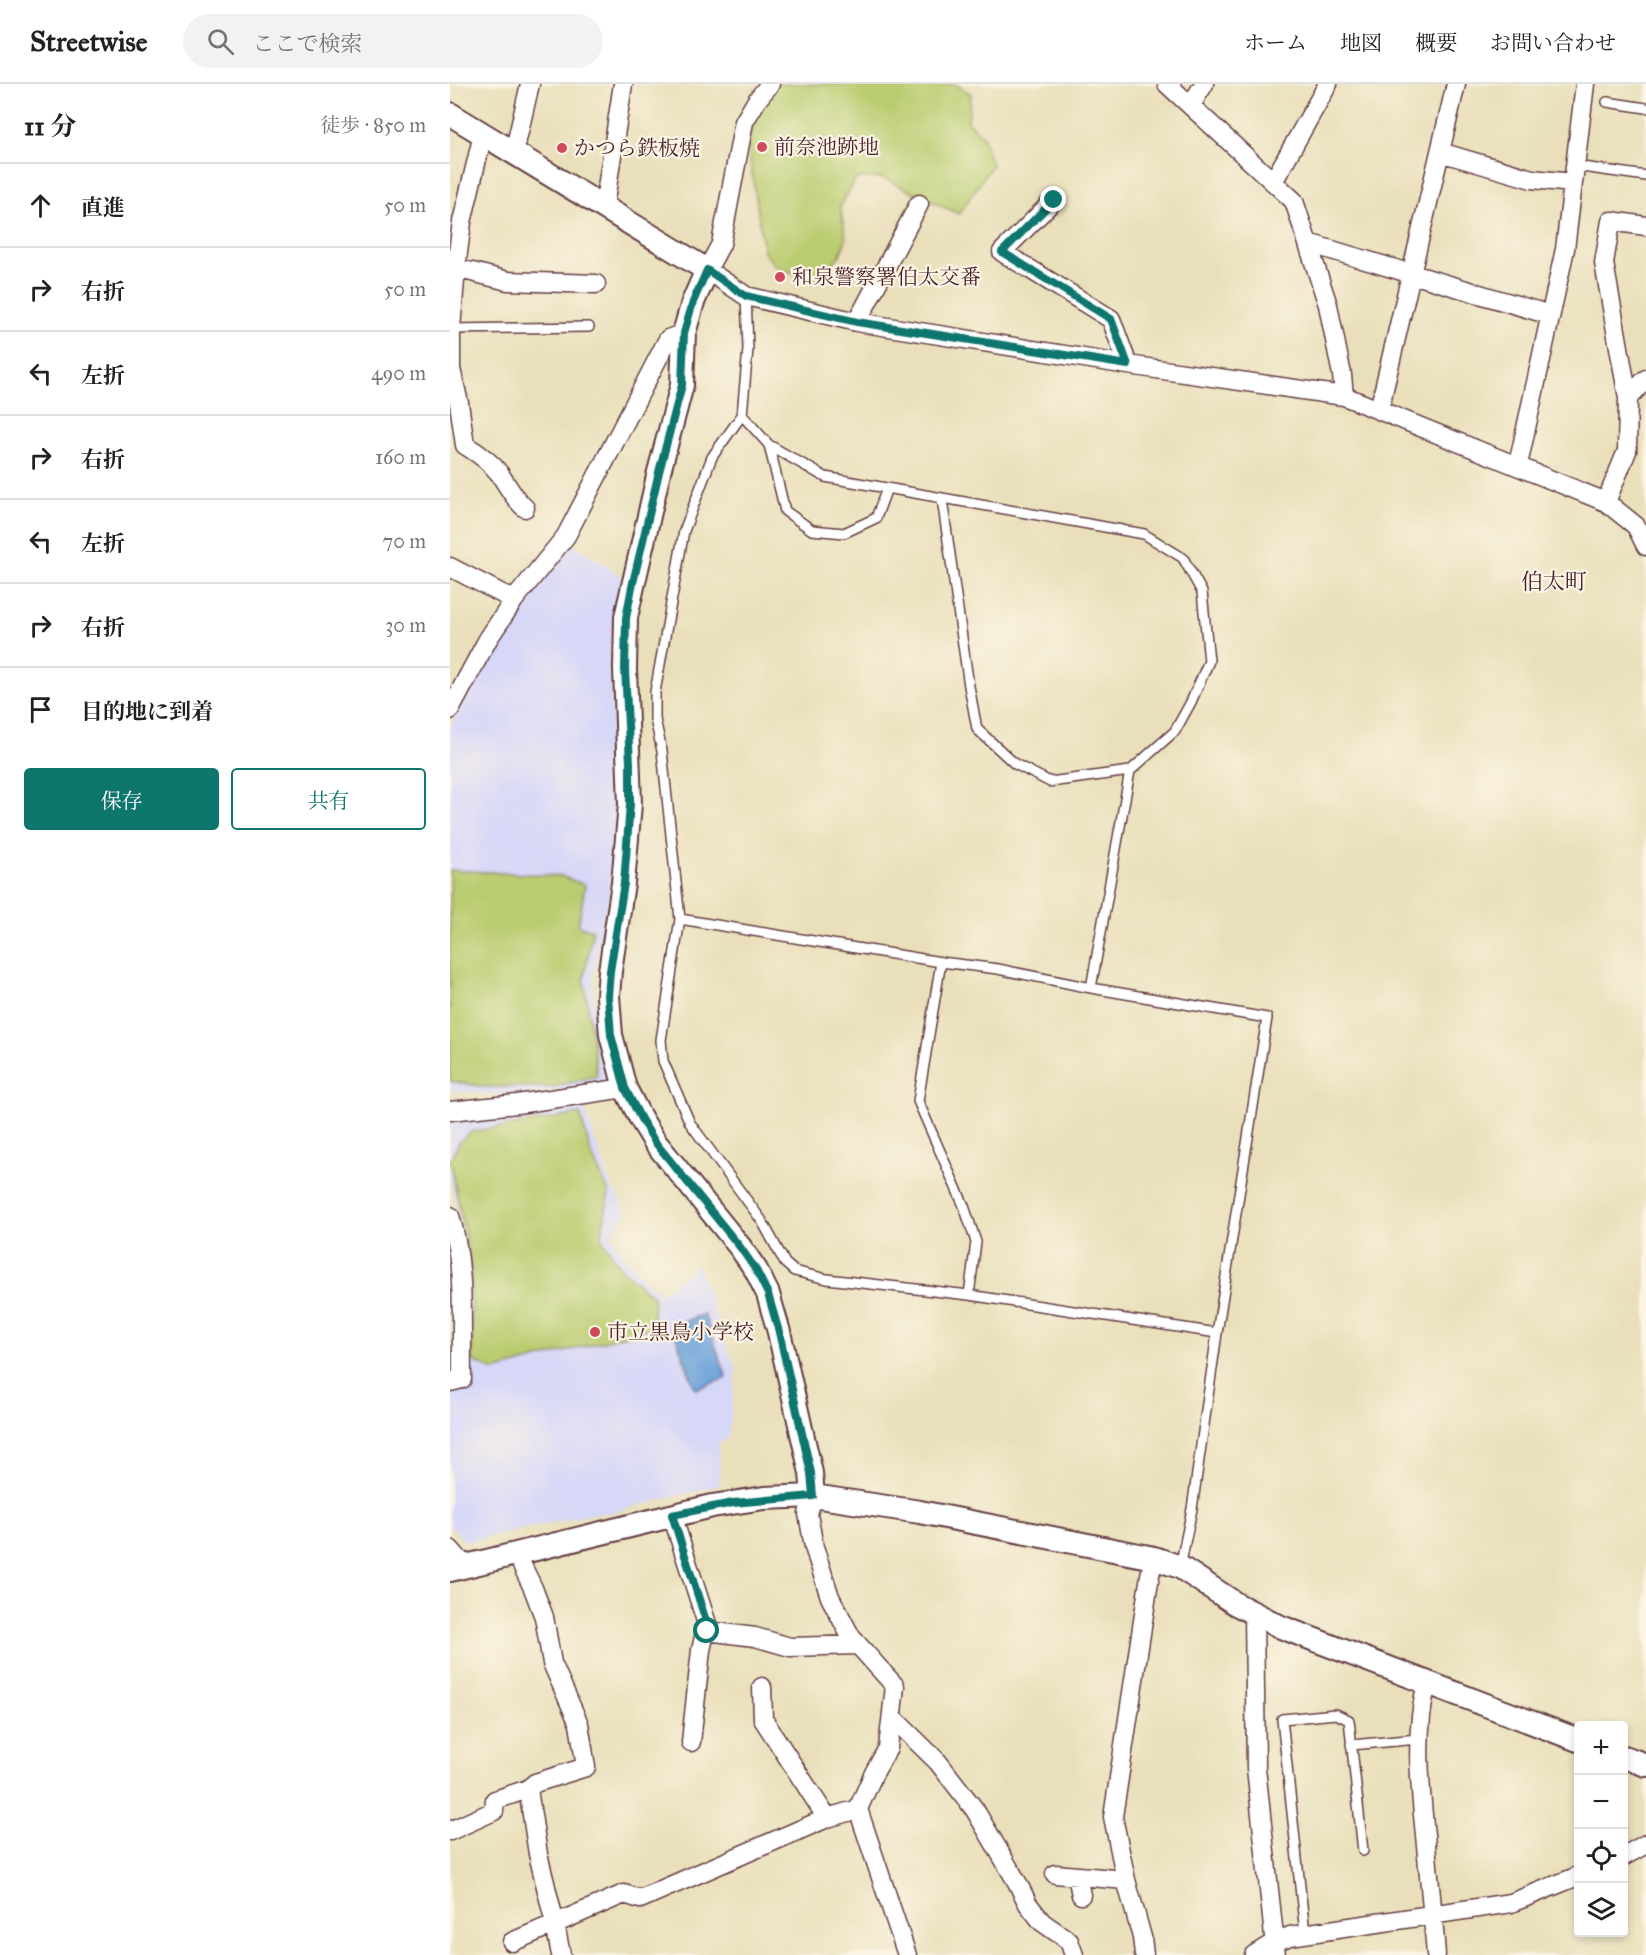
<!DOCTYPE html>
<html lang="ja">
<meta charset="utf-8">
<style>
:root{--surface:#fff;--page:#f2f2f2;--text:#202124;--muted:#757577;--line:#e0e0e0;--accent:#0f766e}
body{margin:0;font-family:"IM FELL Great Primer","Noto Serif JP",serif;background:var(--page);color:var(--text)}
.controls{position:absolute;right:18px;bottom:18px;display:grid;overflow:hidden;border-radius:6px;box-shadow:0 3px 9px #0003}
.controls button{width:54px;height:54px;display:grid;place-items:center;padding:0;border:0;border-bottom:2px solid var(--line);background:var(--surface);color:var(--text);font:30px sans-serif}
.stop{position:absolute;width:18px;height:18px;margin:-14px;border:4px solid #0f766e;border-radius:50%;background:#fff}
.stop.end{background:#0f766e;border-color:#fff;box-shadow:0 2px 6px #0008}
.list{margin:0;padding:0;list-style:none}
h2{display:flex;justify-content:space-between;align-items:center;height:78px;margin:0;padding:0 24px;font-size:26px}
h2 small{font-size:20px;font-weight:400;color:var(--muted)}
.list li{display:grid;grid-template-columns:39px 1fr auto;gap:18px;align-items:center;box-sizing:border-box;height:84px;padding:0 24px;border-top:2px solid var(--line)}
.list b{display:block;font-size:22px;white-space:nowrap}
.list em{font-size:20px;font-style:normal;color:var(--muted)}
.actions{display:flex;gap:12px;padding:18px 24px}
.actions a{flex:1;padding:14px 0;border:2px solid var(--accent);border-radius:6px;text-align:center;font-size:21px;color:var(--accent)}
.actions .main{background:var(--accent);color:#fff}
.icon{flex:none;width:33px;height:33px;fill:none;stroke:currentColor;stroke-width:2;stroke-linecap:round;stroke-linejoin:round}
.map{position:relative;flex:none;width:1196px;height:1871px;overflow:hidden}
header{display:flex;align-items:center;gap:36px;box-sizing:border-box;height:84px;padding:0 30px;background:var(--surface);border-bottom:2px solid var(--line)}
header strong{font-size:28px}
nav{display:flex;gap:33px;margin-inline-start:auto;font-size:21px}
.search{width:420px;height:54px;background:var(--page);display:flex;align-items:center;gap:15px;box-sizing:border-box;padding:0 21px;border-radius:33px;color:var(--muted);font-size:22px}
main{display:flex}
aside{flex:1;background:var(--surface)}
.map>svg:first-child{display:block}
.built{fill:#d7d7f8}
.green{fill:#bacc6f;stroke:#82764d;stroke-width:1.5}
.water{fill:#6ca2d9;stroke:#5b6082;stroke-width:1.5}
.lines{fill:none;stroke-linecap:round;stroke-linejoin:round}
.service-casing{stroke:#623c40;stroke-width:12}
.minor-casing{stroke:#623c40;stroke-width:21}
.tertiary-casing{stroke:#623c40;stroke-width:26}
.service{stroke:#fff;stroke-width:9}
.minor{stroke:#fff;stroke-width:18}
.tertiary{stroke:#fff;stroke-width:22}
.route{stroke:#0f766e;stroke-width:8}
.poi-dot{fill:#d1495b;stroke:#fcf5e5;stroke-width:2}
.labels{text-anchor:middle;stroke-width:4.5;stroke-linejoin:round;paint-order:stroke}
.poi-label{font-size:21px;fill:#4a1f2b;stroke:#fcf5e5;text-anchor:start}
.neighbourhood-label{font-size:22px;fill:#4a1f2b;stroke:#fcf5e5}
</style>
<header>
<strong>Streetwise</strong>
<div class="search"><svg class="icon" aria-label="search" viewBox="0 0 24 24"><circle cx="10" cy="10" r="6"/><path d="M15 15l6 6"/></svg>ここで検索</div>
<nav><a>ホーム</a><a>地図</a><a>概要</a><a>お問い合わせ</a></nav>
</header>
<main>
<aside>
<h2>11 分<small>徒歩 · 850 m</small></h2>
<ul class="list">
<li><svg class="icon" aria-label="ahead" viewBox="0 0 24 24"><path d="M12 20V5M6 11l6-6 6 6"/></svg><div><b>直進</b></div><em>50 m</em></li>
<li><svg class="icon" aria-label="right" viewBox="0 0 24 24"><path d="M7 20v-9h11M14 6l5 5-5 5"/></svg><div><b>右折</b></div><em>50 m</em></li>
<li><svg class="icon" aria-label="left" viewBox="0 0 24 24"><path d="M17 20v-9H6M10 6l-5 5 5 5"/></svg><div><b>左折</b></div><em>490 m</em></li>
<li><svg class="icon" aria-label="right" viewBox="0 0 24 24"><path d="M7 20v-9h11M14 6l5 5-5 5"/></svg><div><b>右折</b></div><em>160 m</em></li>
<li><svg class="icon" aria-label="left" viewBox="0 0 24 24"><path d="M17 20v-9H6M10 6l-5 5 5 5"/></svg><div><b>左折</b></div><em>70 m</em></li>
<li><svg class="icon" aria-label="right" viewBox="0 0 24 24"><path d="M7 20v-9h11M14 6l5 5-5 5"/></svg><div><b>右折</b></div><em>30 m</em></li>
<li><svg class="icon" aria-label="arrive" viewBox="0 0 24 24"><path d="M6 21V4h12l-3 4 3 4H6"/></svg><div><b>目的地に到着</b></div></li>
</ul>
<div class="actions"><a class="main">保存</a><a>共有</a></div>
</aside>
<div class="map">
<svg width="1196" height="1871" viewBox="0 0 1196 1871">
<rect width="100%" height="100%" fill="#fcf5e5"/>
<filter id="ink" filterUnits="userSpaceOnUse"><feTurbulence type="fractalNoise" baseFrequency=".0167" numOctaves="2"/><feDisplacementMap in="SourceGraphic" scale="12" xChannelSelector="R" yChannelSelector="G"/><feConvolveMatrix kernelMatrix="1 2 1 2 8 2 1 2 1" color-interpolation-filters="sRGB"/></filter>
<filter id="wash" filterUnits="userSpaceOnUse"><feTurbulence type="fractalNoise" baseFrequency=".008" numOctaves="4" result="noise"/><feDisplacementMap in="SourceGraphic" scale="24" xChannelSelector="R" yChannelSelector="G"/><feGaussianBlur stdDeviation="1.35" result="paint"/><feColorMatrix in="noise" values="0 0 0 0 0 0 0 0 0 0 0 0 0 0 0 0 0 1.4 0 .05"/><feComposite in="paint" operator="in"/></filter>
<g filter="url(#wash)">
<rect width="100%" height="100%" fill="#e9dfba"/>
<path class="built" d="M 118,457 L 173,493 L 162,549 L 160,584 L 167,725 L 159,810 L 143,893 L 146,961 L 159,1001 L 66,1012 L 0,1006 L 0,643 L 65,526 Z
M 133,1021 L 161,1102 L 177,1129 L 161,1151 L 176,1175 L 210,1210 L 247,1181 L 286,1286 L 278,1354 L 268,1360 L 270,1401 L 159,1429 L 142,1430 L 15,1458 L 0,1441 L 0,1302 L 17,1299 L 18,1183 L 11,1136 L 0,1097 L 0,1036 Z"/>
<path class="green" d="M 326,0 L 505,0 L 521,10 L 518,38 L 533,53 L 542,81 L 509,130 L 433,94 L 407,94 L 390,122 L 396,155 L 390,171 L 366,198 L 325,182 L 314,168 L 298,62 L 300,40 Z
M 0,786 L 111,792 L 135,801 L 128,842 L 143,846 L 134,894 L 147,992 L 102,1003 L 36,1003 L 0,997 Z
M 130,1030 L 141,1069 L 159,1109 L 151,1154 L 171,1184 L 204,1213 L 202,1244 L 44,1287 L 22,1276 L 21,1182 L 0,1076 L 10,1057 L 21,1048 Z"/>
<path class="water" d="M 254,1230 L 277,1294 L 245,1305 L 222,1242 Z"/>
</g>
<g filter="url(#ink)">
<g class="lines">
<defs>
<path id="service" d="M 1157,18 L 1196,24
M 1125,82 L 1196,92
M 296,212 L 298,265 L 292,331 L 319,361 L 375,393 L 694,450 L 733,474 L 752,508 L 759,577 L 741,618 L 725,647 L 680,687 L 600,698 L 565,680 L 527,645 L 519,602 L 492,415
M 1,245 L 139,243
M 292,331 L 262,373 L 234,447 L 205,608 L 205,635 L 212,667 L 230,835 L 211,956 L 213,977 L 240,1039 L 312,1137 L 335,1179 L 344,1187 L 377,1195 L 519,1211 L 767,1249
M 319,361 L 335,427 L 362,446 L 394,449 L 426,434 L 437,404
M 680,687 L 641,904 L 817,934 L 767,1249 L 742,1425 L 730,1483
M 230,835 L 491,878 L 548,885 L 641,904
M 491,878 L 468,1017 L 514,1122 L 526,1158 L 519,1211
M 901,1661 L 969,1655
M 855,1849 L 832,1635 L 886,1630 L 899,1636 L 913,1767"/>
<path id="minor" d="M 320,0 L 307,16 L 294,38 L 271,160 L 257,186 L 296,212 L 407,238 L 678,281 L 894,312 L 1156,418 L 1186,442 L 1196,462
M 717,0 L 844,117 L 878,221 L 892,291 L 894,312
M 741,21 L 754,0
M 33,50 L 12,138 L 6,184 L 1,245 L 1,285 L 9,319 L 15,361 C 28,369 40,377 49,389 C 58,402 63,414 75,424
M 990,68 L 1082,95 L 1123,99
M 64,69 L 80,0
M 823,98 L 878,0
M 604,116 L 552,168 L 661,235 L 678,281
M 154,123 L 173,0
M 858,159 L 1100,231
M 6,184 L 58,197 L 146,200
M 407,238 L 469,120
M 1178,314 L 1154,179 L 1161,137 L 1196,142
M 929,326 L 1006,0
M 1068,381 L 1115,165 L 1135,0
M 1156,418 L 1177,367 L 1178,314 L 1196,295
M 0,483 L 64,516
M 0,626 L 38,555 L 64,516 L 116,452 L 218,255 L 234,249
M 0,1027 L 67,1020 L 175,1004
M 0,1132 C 16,1184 11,1241 12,1295 L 0,1298
M 363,1412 L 358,1430 L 364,1463 L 380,1513 L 401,1553 L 445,1602 L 438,1664 L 424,1689 L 408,1725 L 457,1871
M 222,1431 L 257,1540 L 251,1566 L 241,1658
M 0,1465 L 15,1482
M 66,1469 L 83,1504 L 94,1533 L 102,1579 L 129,1640 L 136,1683 L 85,1699 L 78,1705 L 88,1770 L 105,1840 L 111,1871
M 804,1529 L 806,1684 L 826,1871
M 257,1547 L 305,1553 L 340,1563 L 408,1561
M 977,1599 C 964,1649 970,1701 975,1751 C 979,1791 983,1831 986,1871
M 312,1603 L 313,1635 L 377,1734
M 442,1633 L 488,1678 L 525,1726 L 567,1798 L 578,1820 L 592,1838 L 619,1857 L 624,1871
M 0,1747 L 44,1727 L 45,1716 L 78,1705
M 1174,1772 L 1196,1760
M 605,1790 L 676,1796
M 627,1792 L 631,1811
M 62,1858 L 174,1810 L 190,1815 L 377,1734 L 408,1725
M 694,1871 L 692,1853 L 676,1796 L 663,1733 L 700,1491 L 704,1474
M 804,1871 L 825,1858 L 840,1852 L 1061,1819 L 1128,1792"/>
<path id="tertiary" d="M 0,30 L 257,186 L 243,218 L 234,249 L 232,301 L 209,388 L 176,533 L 175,585 L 180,720 L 173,799 L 160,887 L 158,912 L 161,951 L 175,1004 L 191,1035 L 205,1058 L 290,1163 L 306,1186 L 318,1210 L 329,1248 L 361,1389 L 363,1412
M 0,1486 L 262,1422 L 314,1414 L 363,1412 L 470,1428 L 704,1474 L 730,1483 L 786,1520 L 831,1543 L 1128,1656
M 1174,1673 L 1196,1681"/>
</defs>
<use href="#service" class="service-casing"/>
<use href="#minor" class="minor-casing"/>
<use href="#tertiary" class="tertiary-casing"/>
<use href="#service" class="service"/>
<use href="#minor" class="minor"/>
<use href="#tertiary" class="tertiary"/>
</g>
</g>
<g class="lines" filter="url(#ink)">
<path class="route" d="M 257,1547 L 257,1540 L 222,1431 L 283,1419 L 363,1412 L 361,1389 L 329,1248 L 318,1210 L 306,1186 L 290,1163 L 205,1058 L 191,1035 L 175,1004 L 161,951 L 158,912 L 160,887 L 174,799 L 180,720 L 180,679 L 175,585 L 176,534 L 182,503 L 209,388 L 232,301 L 234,249 L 243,218 L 257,186 L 296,212 L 407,238 L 678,281 L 661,235 L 552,168 L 604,116"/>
</g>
<g class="poi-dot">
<circle cx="312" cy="63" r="6"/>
<circle cx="112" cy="64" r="6"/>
<circle cx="330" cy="193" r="6"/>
<circle cx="145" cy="1248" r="6"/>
</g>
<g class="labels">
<g class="poi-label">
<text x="324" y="70">前奈池跡地</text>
<text x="124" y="71">かつら鉄板焼</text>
<text x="342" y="200">和泉警察署伯太交番</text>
<text x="157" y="1255">市立黒鳥小学校</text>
</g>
<g class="neighbourhood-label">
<text x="1104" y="505">伯太町</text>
</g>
</g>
</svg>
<div class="controls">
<button>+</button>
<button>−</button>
<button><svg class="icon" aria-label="locate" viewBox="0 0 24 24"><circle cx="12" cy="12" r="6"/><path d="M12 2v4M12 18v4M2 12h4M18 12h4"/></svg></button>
<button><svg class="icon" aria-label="layers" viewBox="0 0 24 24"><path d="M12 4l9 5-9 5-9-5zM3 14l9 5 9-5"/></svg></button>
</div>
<div class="stop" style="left:257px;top:1547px"></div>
<div class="stop end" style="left:604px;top:116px"></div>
</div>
</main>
